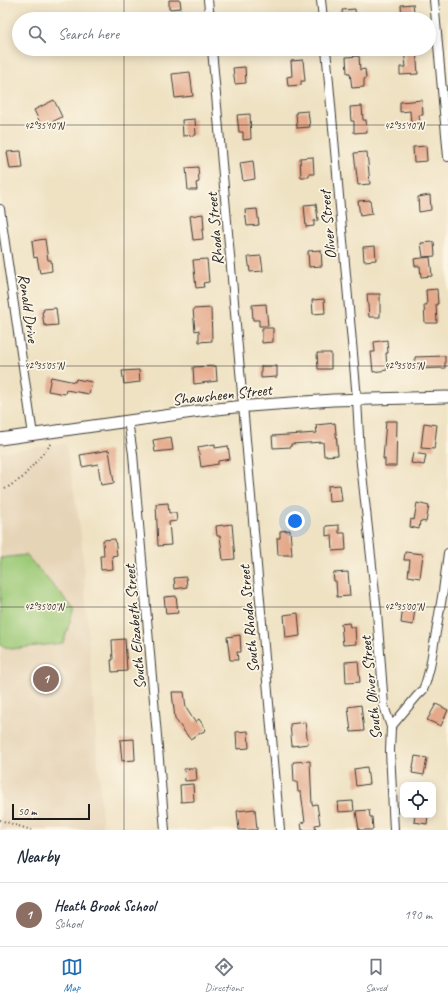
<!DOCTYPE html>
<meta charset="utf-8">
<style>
:root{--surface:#fff;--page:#f2f2f3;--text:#1f2937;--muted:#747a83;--line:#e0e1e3;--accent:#1f6fb2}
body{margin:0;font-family:Caveat,sans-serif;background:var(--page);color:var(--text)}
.controls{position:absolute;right:12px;bottom:12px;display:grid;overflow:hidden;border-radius:8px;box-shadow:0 2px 10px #0003}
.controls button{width:36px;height:36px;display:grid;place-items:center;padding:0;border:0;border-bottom:1px solid var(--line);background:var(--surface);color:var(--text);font:20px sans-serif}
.scale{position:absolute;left:12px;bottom:10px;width:78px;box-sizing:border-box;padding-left:4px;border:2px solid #1c1c1c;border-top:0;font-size:11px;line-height:14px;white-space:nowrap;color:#1c1c1c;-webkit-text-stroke:3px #fcf5e5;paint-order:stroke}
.you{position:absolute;left:295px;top:521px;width:14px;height:14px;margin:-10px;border:3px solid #fff;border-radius:50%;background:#1a73e8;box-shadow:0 0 0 6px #1a73e833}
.badge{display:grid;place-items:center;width:26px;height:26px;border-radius:50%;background:var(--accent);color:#fff;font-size:13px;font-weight:700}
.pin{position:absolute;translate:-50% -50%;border:2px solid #fff;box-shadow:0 1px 4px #0006}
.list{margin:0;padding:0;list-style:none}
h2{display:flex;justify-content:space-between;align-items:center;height:52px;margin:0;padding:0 16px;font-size:17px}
h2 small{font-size:13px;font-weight:400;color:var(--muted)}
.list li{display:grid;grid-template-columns:26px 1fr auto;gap:12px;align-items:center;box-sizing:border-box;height:64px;padding:0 16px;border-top:1px solid var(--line)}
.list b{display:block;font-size:15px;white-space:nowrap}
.list p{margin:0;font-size:13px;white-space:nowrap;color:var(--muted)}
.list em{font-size:13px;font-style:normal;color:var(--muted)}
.icon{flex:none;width:22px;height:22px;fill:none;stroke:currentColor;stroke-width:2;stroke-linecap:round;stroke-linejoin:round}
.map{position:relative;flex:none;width:448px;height:830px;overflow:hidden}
.search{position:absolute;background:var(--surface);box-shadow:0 2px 10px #0003;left:12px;right:12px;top:12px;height:44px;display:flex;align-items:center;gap:10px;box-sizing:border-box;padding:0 14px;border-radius:22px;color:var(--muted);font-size:15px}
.sheet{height:116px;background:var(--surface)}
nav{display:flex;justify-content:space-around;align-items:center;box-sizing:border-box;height:56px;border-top:1px solid var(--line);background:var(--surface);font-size:11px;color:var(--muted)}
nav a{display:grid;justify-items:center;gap:2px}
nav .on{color:var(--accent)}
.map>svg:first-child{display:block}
.built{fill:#e6d4b7}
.pitch{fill:#9dca78;stroke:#5c734a}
.building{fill:#e4a88a}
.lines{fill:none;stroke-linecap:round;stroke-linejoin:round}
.minor-casing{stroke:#3c3a35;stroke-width:10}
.secondary-casing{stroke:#3c3a35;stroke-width:13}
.path{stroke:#3c3a35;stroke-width:2;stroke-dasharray:1 3;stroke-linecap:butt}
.minor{stroke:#fff;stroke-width:8}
.secondary{stroke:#fff;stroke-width:11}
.ticks{fill:none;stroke:#1c1c1c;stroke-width:1;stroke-opacity:0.45}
.labels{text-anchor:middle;stroke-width:3.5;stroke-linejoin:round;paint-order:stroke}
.street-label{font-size:16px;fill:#1c1c1c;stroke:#fcf5e5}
.ticks-label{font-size:10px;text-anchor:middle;fill:#1c1c1c;stroke:#fcf5e5;stroke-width:3.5;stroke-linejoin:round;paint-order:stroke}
</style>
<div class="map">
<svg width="448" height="830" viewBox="0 0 448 830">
<rect width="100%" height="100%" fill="#fcf5e5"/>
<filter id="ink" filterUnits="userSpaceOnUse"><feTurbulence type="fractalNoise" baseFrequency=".025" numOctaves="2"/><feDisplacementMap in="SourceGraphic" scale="8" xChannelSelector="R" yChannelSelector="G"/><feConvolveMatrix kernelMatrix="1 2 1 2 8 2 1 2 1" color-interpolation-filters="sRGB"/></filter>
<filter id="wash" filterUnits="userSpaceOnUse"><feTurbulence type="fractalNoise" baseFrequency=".012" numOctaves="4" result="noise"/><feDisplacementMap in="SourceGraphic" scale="16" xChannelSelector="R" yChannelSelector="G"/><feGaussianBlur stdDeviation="0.9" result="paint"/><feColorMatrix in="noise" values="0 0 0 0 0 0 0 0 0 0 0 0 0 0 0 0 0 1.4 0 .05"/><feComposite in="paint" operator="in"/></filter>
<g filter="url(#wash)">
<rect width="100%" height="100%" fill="#efe2c3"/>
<path class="built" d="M 66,444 L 81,534 L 103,830 L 0,830 L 0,452 Z"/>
<path class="pitch" d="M 26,555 L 74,609 L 63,643 L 11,649 L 0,645 L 0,558 Z"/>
<g id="blocks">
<path class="building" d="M 169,0 L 180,0 L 181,8 L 169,9 Z
M 413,4 L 415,19 L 402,19 L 401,5 Z
M 355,9 L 356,19 L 343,19 L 342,10 Z
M 416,49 L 418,74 L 400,75 L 400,67 L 406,67 L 404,50 Z
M 359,56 L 360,70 L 365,69 L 366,78 L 364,79 L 364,87 L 352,88 L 350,73 L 347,73 L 346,57 Z
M 303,60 L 305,81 L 301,81 L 301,85 L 288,86 L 287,77 L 292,76 L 291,61 Z
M 245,67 L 246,83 L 235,84 L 233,68 Z
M 190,72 L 193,96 L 175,98 L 172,74 Z
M 54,100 L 62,117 L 42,127 L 34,110 Z
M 422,100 L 423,115 L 419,115 L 420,123 L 411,124 L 410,111 L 400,112 L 400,102 Z
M 362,106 L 363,120 L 366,120 L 367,132 L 354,133 L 354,121 L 351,121 L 350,107 Z
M 308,111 L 310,127 L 297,128 L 296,112 Z
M 250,114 L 251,139 L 243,140 L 243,132 L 239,132 L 237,115 Z
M 195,119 L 196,135 L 183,136 L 182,120 Z
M 426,146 L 427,161 L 414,162 L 413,147 Z
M 21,151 L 23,168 L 10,169 L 7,152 Z
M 367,152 L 370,184 L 358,185 L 354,153 Z
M 313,157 L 314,174 L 309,174 L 309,177 L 301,177 L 300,158 Z
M 253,161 L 255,179 L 243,181 L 240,163 Z
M 198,167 L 199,182 L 196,183 L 197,190 L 188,190 L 186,168 Z
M 430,195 L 431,210 L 419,212 L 418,197 Z
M 370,200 L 372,214 L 360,216 L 358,201 Z
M 316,204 L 318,220 L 314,221 L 314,226 L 306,227 L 304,205 Z
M 257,209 L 259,225 L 247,226 L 245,210 Z
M 203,214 L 204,230 L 202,230 L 203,239 L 193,240 L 190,216 Z
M 45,239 L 48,260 L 51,260 L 52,271 L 40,273 L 37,257 L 34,258 L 32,241 Z
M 434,242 L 435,256 L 423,257 L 421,243 Z
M 375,246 L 376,260 L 364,261 L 363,247 Z
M 321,250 L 322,266 L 309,267 L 308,251 Z
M 261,256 L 263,271 L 250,272 L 248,257 Z
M 430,257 L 432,276 L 421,277 L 420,266 L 415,266 L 414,259 Z
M 207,259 L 209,282 L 203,283 L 204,287 L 196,288 L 193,260 Z
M 437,289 L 438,304 L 436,304 L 437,323 L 425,323 L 424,305 L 427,305 L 426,290 Z
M 367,294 L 380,294 L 380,317 L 369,317 Z
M 324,299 L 325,313 L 313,314 L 312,300 Z
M 266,304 L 268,326 L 259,326 L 259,320 L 253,320 L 252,305 Z
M 56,308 L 58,325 L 46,326 L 46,325 L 44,325 L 42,312 L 44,311 L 43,309 Z
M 211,308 L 212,341 L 199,342 L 199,330 L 195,331 L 193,309 Z
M 262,328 L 273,328 L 273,342 L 262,343 Z
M 387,340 L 388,353 L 386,353 L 387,370 L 373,372 L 371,352 L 375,352 L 374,342 Z
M 317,353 L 331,353 L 331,369 L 318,369 Z
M 445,356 L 445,368 L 415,369 L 415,357 Z
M 216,366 L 217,381 L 194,384 L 193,367 Z
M 261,366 L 277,366 L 277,377 L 261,378 Z
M 139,370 L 140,382 L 124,384 L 122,371 Z
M 51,377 L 75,382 L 76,379 L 92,382 L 89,394 L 66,390 L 65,394 L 48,391 Z
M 386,421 L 397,421 L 396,466 L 385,466 L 385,459 L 383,459 Z
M 335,423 L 338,455 L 324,456 L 323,442 L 291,444 L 291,447 L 273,448 L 272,436 L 317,433 L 316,425 Z
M 424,423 L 437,425 L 434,449 L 421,448 Z
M 171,437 L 173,450 L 155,452 L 153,440 Z
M 215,444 L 215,448 L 228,446 L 230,459 L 218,461 L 218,464 L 201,467 L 198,447 Z
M 109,450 L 114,483 L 101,485 L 98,464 L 82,467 L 80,455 Z
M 413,453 L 426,455 L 424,465 L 411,463 Z
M 340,485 L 342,501 L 329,502 L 328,486 Z
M 168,503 L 169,513 L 176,513 L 177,521 L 169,522 L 171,545 L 158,546 L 156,504 Z
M 417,503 L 429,506 L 426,522 L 420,521 L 419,529 L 410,527 L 411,519 L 414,520 Z
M 232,524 L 235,559 L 223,560 L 220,536 L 217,536 L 216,526 Z
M 339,525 L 339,533 L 345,533 L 346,550 L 333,551 L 332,535 L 326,536 L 326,526 Z
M 290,530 L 292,555 L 278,555 L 277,538 L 280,538 L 280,531 Z
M 115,539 L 117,555 L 112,556 L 113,569 L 101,570 L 100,556 L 104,556 L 103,540 Z
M 405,552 L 423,554 L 420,578 L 408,576 L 410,560 L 404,560 Z
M 348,572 L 350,596 L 337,597 L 336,581 L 334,581 L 333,573 Z
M 186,577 L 187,587 L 175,589 L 174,578 Z
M 176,596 L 178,613 L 166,614 L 164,597 Z
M 403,606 L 415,608 L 413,625 L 401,623 Z
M 298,613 L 300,636 L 286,638 L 284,615 Z
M 349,623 L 350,627 L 355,627 L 356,644 L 343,645 L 341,624 Z
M 240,635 L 241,652 L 237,652 L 238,660 L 230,660 L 227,637 Z
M 125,639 L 127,671 L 112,672 L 111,660 L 113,660 L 112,640 Z
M 358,661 L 360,682 L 346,683 L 345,662 Z
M 172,692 L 184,692 L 186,708 L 195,722 L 199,719 L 206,730 L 190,739 L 175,719 Z
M 436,704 L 448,710 L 441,726 L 427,720 Z
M 361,705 L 364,731 L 351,732 L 348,707 Z
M 305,722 L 308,744 L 292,746 L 290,724 Z
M 248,731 L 249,748 L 237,749 L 236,732 Z
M 134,739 L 135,760 L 122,761 L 120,740 Z
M 415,756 L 427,758 L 424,775 L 412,773 Z
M 310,761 L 312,805 L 317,804 L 320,824 L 315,825 L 316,830 L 302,830 L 301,823 L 305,822 L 301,792 L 298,792 L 297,782 L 294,782 L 293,762 Z
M 367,767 L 369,784 L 356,786 L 354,769 Z
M 196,768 L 197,780 L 185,781 L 184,769 Z
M 193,784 L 194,801 L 181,802 L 180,785 Z
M 353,801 L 354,811 L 339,812 L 338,802 Z
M 255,809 L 257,830 L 239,830 L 237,811 Z
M 369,810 L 370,817 L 372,817 L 373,830 L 359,830 L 356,811 Z
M 415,815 L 428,815 L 427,824 L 414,822 Z"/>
</g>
</g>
<g filter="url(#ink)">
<use href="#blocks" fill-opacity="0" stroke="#3c3a35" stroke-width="1"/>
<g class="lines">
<defs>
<path id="minor" d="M 208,0 L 210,19
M 321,0 L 323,19
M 434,0 L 448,157
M 212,49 L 280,830
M 326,49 L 357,399 L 360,455 L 377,612 L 384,706 L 391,727 L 390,751 L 394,830
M 0,209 L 33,435
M 128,421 L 133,454 L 165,830
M 391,727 L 417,696 L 423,690 L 426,682 L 430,667 L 443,591 L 448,553"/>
<path id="secondary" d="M 0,439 L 200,411 L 235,407 L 333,400 L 448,397"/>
</defs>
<use href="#minor" class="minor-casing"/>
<use href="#secondary" class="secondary-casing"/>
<path class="path" d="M 5,489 L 22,478 L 52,443
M 0,820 L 31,830"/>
<use href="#minor" class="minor"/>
<use href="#secondary" class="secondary"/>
</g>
</g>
<path class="ticks" d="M 124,0 L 124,19M 124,49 L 124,830M 0,125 L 448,125M 0,366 L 448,366M 0,607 L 448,607"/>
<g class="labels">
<g class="street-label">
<text transform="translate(327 225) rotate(-95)" y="6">Oliver Street</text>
<text transform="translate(214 229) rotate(-95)" y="6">Rhoda Street</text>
<text transform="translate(29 308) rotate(82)" y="6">Ronald Drive</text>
<text transform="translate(222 394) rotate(-6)" y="6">Shawsheen Street</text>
<text transform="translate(248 619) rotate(-95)" y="6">South Rhoda Street</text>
<text transform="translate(134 627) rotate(-95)" y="6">South Elizabeth Street</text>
<text transform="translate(370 688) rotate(-96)" y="6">South Oliver Street</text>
</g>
</g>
<g class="ticks-label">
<text x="44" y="129">42°35'10"N</text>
<text x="404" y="129">42°35'10"N</text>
<text x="44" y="369">42°35'05"N</text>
<text x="404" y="369">42°35'05"N</text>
<text x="44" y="610">42°35'00"N</text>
<text x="404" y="610">42°35'00"N</text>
</g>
</svg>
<div class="controls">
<button><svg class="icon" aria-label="locate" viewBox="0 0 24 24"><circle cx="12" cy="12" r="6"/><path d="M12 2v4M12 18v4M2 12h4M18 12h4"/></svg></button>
</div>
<div class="scale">50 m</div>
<div class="you"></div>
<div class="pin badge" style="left:46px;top:679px;background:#8d6e63">1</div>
<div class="search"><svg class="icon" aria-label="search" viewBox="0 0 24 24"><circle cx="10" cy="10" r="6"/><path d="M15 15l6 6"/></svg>Search here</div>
</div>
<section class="sheet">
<h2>Nearby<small></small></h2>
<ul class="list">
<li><span class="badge" style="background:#8d6e63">1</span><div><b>Heath Brook School</b><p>School</p></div><em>190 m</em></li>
</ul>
</section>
<nav>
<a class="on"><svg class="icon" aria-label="map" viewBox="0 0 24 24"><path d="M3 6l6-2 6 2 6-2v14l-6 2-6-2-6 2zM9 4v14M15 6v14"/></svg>Map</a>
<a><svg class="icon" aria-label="directions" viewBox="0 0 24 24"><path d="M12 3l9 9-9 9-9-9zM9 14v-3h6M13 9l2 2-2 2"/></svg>Directions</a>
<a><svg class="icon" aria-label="saved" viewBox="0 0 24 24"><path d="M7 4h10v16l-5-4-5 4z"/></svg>Saved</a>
</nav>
